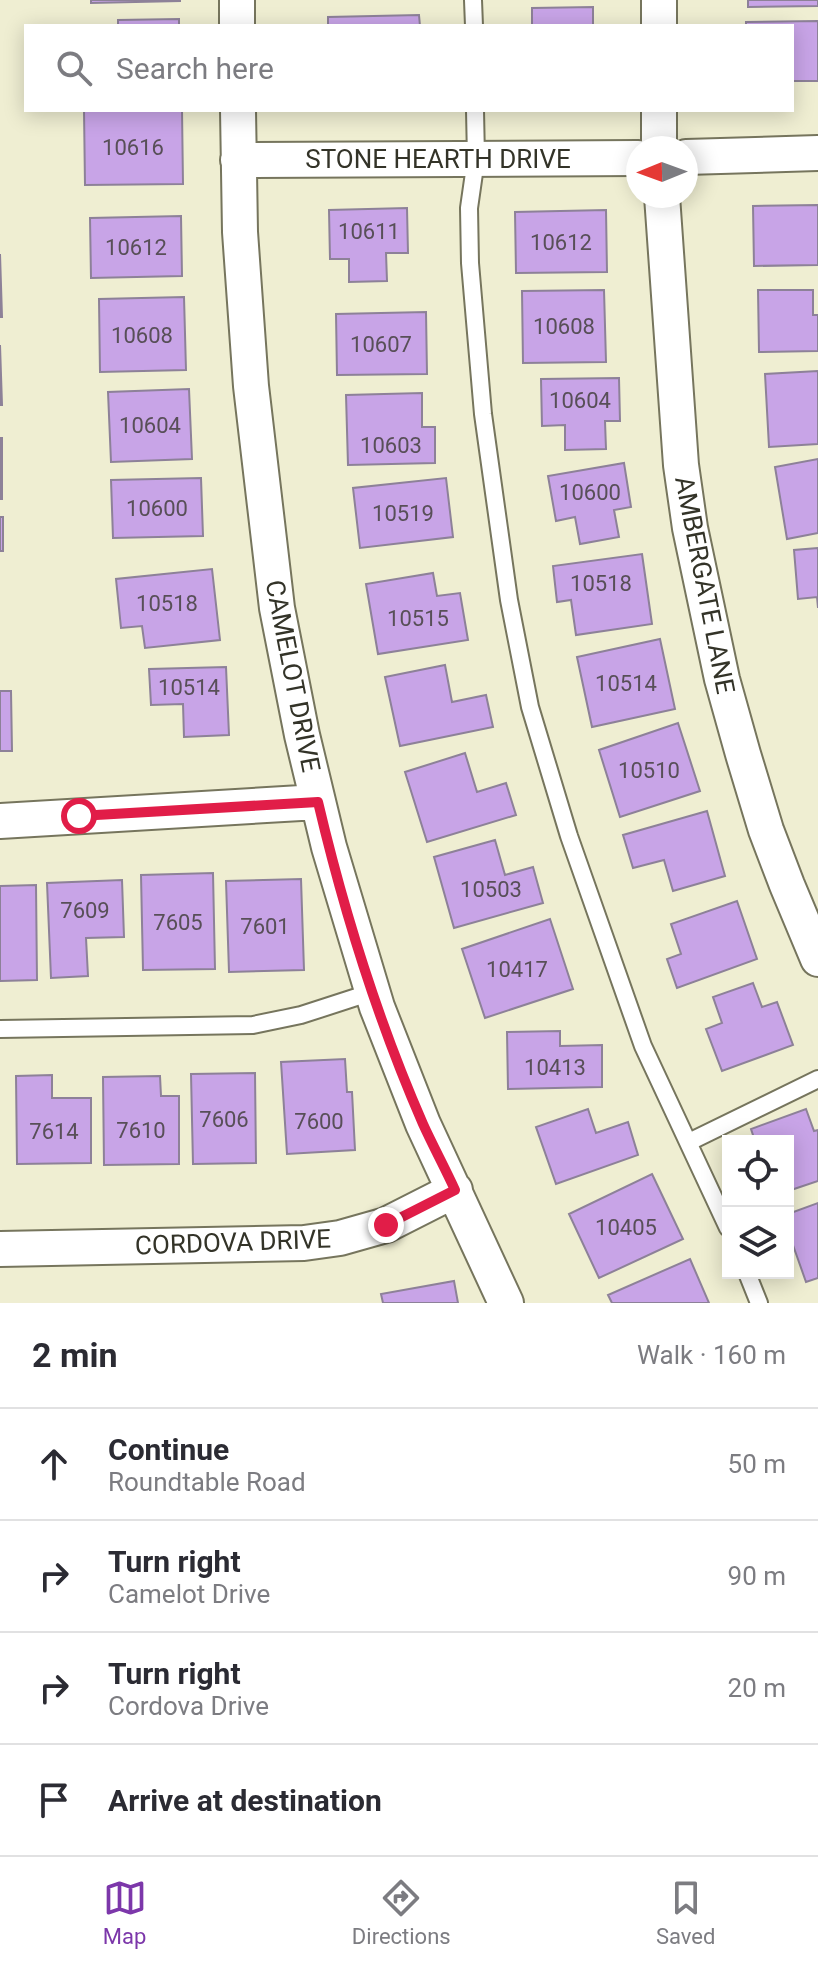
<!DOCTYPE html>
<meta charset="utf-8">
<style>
:root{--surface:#fff;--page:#f7f7f7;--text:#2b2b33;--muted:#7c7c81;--line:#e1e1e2;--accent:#7c37aa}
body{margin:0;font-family:Roboto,sans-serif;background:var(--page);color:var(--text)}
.controls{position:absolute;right:24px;bottom:24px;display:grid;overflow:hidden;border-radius:0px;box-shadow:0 4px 20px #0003}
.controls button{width:72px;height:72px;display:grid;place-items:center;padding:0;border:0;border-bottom:2px solid var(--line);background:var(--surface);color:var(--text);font:40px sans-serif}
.compass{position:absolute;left:626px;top:136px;width:72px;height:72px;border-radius:50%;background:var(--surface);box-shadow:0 4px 20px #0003;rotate:269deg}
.stop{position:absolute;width:24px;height:24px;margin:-18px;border:6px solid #e11d48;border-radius:50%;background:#fff}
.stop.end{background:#e11d48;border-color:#fff;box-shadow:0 2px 8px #0008}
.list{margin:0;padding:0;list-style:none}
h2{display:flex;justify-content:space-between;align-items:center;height:104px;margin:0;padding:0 32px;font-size:34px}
h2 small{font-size:26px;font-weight:400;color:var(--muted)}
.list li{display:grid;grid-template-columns:52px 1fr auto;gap:24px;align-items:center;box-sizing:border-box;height:112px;padding:0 32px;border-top:2px solid var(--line)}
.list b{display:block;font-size:30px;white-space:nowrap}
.list p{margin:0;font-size:26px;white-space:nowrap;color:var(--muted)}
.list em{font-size:26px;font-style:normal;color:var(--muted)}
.icon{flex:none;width:44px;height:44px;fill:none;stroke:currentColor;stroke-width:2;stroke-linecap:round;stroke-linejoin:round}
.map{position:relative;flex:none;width:818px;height:1303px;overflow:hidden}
.search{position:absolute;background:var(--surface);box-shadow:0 4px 20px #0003;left:24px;right:24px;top:24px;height:88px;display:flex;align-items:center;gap:20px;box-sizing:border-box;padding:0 28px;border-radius:0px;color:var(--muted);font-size:30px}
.sheet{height:552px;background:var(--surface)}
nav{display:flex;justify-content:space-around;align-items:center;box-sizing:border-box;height:112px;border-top:2px solid var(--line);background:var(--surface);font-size:22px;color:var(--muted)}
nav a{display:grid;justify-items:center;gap:4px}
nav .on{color:var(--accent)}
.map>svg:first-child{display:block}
.building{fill:#c8a4e7;stroke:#8d8198;stroke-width:2}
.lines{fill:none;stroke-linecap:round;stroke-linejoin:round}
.lane-casing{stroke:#76755d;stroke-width:20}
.street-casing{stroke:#76755d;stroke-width:38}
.lane{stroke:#fff;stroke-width:16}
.street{stroke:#fff;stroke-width:34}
.route{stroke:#e11d48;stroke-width:10}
.labels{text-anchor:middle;stroke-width:6;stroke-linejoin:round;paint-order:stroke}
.number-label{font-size:22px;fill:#584f58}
.street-label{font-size:26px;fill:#333328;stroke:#fff}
</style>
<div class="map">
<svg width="818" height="1303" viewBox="0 0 818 1303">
<rect width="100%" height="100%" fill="#efeed2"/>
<path class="building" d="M 91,0 L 180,0 L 180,1 L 91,3 Z
M 748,0 L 818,0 L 818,6 L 748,7 Z
M 593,7 L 593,26 L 532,26 L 532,8 Z
M 419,15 L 420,26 L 328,26 L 328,17 Z
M 179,19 L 179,26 L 118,26 L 118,20 Z
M 818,21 L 818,81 L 792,81 L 792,26 L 746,26 L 746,22 Z
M 84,110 L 182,110 L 183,184 L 85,185 Z
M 818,205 L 818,265 L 754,266 L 753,206 Z
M 407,208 L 408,253 L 386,253 L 387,281 L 349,282 L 349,259 L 330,259 L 329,210 Z
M 606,210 L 607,272 L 516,273 L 515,212 Z
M 181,216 L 182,276 L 91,278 L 90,218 Z
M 0,254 L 2,317 L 0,317 Z
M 604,290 L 606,362 L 523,363 L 522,291 Z
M 758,290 L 813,290 L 813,315 L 818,315 L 818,351 L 759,352 Z
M 184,297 L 186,370 L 100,372 L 99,299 Z
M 426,312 L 427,374 L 337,375 L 336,314 Z
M 0,345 L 2,405 L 0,405 Z
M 818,371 L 818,444 L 769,447 L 765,374 Z
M 619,378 L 620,421 L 605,421 L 606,449 L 565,450 L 565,425 L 542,426 L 541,379 Z
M 189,389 L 192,459 L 111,462 L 108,392 Z
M 422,393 L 422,427 L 435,427 L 435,463 L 348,465 L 346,395 Z
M 0,438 L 2,438 L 2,499 L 0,499 Z
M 818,459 L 818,533 L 787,539 L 775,467 Z
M 624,463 L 631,507 L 614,510 L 619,537 L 580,544 L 575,517 L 556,521 L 548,476 Z
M 201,478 L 203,536 L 113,538 L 111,480 Z
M 446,478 L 453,537 L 360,548 L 353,488 Z
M 0,517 L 3,517 L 3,551 L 0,551 Z
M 818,548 L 818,608 L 817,597 L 798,599 L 794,550 Z
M 642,554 L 652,624 L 576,635 L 571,600 L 557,602 L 553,566 Z
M 212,569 L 220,640 L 145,648 L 142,626 L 121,628 L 116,579 Z
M 433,573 L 437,596 L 460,593 L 468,640 L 378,654 L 366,584 Z
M 660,639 L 675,709 L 592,727 L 577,657 Z
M 445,665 L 452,702 L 486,695 L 493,727 L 400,746 L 385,677 Z
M 226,667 L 229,735 L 184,737 L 183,704 L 151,705 L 149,669 Z
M 0,691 L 11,691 L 12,751 L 0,751 Z
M 678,723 L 700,791 L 620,817 L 599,750 Z
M 465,753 L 477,792 L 506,783 L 516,815 L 427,842 L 405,772 Z
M 707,811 L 725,876 L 673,891 L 664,860 L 633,868 L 623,835 Z
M 495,840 L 505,875 L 533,867 L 543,903 L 454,928 L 434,857 Z
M 213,873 L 215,969 L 143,970 L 141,875 Z
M 301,879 L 304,970 L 229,972 L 226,881 Z
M 122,880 L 124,937 L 86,938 L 88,976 L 51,978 L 47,883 Z
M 36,885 L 37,980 L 0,981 L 0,886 Z
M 737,901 L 757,959 L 677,988 L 667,959 L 681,954 L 671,924 Z
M 550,919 L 573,989 L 485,1018 L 462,949 Z
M 753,983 L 762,1007 L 777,1002 L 793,1045 L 722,1071 L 706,1029 L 722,1023 L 713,997 Z
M 560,1031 L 560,1046 L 602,1045 L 602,1087 L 508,1089 L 507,1032 Z
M 345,1059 L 347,1092 L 352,1092 L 355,1150 L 287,1154 L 281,1062 Z
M 255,1073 L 256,1163 L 193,1164 L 191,1074 Z
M 52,1075 L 52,1098 L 91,1098 L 91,1163 L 17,1164 L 16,1076 Z
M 160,1076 L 161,1096 L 179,1096 L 179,1164 L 104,1165 L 103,1077 Z
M 588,1109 L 596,1133 L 628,1122 L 638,1155 L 556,1184 L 536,1127 Z
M 806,1109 L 814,1131 L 818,1130 L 818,1181 L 788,1191 L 788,1141 L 755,1141 L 751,1129 Z
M 652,1174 L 683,1239 L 599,1278 L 569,1214 Z
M 818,1203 L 818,1278 L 806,1282 L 788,1231 L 788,1214 Z
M 690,1259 L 709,1303 L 612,1303 L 608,1295 Z
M 454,1281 L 458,1303 L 383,1303 L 381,1294 Z"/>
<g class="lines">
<defs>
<path id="lane" d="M 473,0 L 474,26
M 475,110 L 476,159 L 469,208 L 470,263 L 483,414 L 509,600 L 530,707 L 569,836 L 643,1046 L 728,1228
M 0,1029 L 253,1025 L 301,1015 L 372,992
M 689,1142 L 818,1079
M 747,1273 L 759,1303"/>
<path id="street" d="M 237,0 L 237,26
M 659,0 L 659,26
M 238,110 L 240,232 L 251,386 L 277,608 L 302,735 L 329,847 L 377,1007 L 423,1124 L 506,1303
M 659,110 L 659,148
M 686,157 L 818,153
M 238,160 L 638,158
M 662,196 L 681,465 L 690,528 L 722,679 L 743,754 L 766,830 L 787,885 L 818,959
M 0,821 L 318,802
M 0,1249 L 304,1243 L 340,1238 L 386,1225 L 455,1190"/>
</defs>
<use href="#lane" class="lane-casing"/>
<use href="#street" class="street-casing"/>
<use href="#lane" class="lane"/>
<use href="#street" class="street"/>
</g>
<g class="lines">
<path class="route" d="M 79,816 L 318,802 C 344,912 378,1021 423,1124 C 433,1146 445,1168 455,1190 L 386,1225"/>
</g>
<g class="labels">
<g class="number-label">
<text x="133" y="155">10616</text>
<text x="369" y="239">10611</text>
<text x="561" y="250">10612</text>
<text x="136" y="255">10612</text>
<text x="564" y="334">10608</text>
<text x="142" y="343">10608</text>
<text x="381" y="352">10607</text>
<text x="580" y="408">10604</text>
<text x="150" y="433">10604</text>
<text x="391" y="453">10603</text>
<text x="590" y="500">10600</text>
<text x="157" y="516">10600</text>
<text x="403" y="521">10519</text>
<text x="601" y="591">10518</text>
<text x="167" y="611">10518</text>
<text x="418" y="626">10515</text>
<text x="626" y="691">10514</text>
<text x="189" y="695">10514</text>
<text x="649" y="778">10510</text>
<text x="491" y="897">10503</text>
<text x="85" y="918">7609</text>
<text x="178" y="930">7605</text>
<text x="265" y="934">7601</text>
<text x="517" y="977">10417</text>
<text x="555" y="1075">10413</text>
<text x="224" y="1127">7606</text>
<text x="319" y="1129">7600</text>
<text x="141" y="1138">7610</text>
<text x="54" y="1139">7614</text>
<text x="626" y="1235">10405</text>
</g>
<g class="street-label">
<text x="438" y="168">STONE HEARTH DRIVE</text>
<text transform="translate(705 585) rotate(79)" y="9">AMBERGATE LANE</text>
<text transform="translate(293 676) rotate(79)" y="9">CAMELOT DRIVE</text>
<text transform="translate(233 1242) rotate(-2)" y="9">CORDOVA DRIVE</text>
</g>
</g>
</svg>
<div class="controls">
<button><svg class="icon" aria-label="locate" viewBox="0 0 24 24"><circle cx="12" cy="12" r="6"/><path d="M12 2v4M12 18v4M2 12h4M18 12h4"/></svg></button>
<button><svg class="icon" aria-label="layers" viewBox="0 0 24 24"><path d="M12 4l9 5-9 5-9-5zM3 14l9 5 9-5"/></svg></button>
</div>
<svg class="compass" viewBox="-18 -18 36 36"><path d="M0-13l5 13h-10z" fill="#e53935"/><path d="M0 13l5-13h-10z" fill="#7c7c81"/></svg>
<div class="stop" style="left:79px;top:816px"></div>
<div class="stop end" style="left:386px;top:1225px"></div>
<div class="search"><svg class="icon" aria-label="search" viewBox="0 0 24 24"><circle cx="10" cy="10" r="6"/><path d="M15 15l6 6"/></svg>Search here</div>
</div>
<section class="sheet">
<h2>2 min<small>Walk · 160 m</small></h2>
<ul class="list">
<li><svg class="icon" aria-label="ahead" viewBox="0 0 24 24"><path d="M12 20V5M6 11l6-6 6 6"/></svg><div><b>Continue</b><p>Roundtable Road</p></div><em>50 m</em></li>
<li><svg class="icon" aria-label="right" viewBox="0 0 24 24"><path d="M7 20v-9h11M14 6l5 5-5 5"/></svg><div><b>Turn right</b><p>Camelot Drive</p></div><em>90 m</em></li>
<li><svg class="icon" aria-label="right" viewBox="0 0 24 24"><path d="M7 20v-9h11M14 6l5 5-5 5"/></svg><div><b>Turn right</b><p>Cordova Drive</p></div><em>20 m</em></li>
<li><svg class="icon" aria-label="arrive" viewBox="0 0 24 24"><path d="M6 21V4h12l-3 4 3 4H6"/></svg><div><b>Arrive at destination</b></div></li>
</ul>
</section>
<nav>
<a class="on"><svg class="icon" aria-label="map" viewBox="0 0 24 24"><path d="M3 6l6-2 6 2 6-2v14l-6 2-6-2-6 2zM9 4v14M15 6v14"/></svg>Map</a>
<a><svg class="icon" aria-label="directions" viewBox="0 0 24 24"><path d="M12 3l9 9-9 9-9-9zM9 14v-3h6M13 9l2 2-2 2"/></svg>Directions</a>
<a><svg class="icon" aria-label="saved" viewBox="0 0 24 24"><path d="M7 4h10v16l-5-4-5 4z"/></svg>Saved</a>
</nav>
